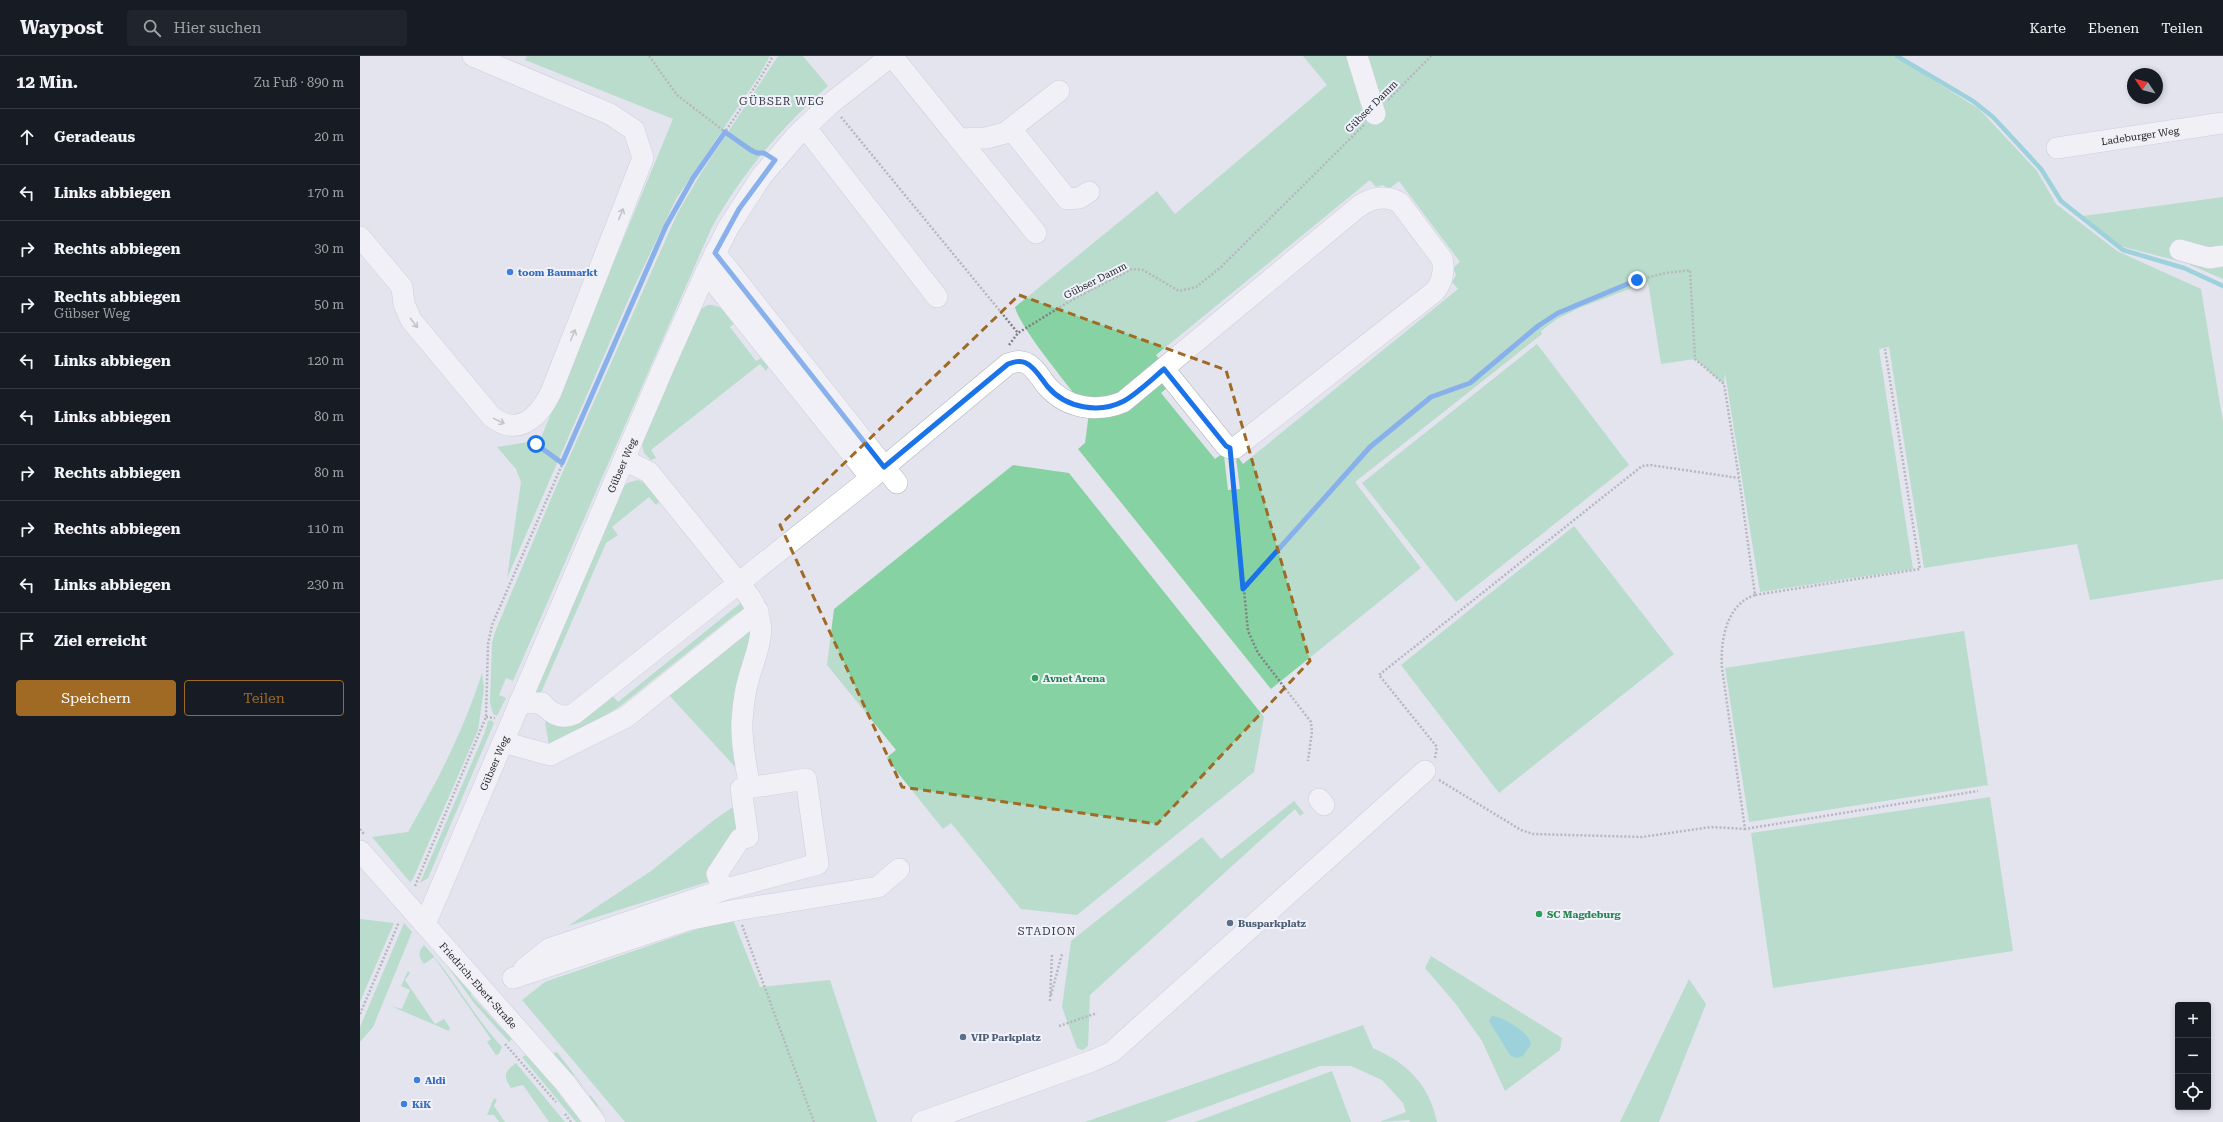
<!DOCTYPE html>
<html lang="de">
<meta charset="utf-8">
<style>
:root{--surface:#171b24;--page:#20242c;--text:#f1f3f6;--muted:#9ea1a6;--line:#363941;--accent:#a06a24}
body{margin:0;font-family:"Roboto Serif",serif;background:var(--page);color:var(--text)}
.controls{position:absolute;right:12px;bottom:12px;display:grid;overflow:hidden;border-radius:4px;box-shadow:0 2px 6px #0003}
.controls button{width:36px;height:36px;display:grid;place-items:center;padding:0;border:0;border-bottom:1px solid var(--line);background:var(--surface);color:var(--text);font:20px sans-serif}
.compass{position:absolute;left:1767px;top:12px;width:36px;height:36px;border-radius:50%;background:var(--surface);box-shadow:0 2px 6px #0003;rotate:305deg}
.stop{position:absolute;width:12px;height:12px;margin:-9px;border:3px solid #1a73e8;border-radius:50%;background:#fff}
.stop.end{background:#1a73e8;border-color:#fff;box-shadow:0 1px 4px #0008}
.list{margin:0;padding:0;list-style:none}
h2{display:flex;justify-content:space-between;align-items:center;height:52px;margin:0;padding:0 16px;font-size:17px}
h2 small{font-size:13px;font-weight:400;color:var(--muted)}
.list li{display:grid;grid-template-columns:26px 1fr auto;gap:12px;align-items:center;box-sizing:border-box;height:56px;padding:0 16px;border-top:1px solid var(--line)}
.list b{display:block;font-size:15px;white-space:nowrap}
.list p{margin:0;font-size:13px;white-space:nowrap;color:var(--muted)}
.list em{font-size:13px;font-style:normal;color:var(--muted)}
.actions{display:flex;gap:8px;padding:12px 16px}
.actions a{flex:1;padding:9px 0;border:1px solid var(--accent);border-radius:4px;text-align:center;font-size:14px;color:var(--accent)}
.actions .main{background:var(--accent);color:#fff}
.icon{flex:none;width:22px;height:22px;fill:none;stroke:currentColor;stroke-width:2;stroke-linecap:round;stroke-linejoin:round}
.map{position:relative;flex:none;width:1863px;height:1066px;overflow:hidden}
header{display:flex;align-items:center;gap:24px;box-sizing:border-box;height:56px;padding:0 20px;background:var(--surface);border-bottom:1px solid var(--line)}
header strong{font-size:19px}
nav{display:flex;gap:22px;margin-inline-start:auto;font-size:14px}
.search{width:280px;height:36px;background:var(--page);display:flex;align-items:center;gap:10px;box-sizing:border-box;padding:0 14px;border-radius:4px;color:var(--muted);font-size:15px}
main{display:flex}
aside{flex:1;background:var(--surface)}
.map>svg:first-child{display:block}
.green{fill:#87d2a2;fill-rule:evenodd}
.water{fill:#48bac5}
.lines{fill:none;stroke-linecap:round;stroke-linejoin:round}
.stream{stroke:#48bac5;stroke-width:4.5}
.minor-casing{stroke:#b4b6be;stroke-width:22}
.path{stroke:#808187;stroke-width:2.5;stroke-dasharray:2 2;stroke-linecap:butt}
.minor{stroke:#fff;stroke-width:21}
.oneway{stroke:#9d9d9f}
.route{stroke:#1a73e8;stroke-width:5}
.marked{fill:none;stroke:#a06a24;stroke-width:3;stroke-dasharray:8 5;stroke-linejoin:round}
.shop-dot{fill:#3f7fe0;stroke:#f0f2fb;stroke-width:1.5}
.leisure-dot{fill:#2e9e5b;stroke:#f0f2fb;stroke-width:1.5}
.service-dot{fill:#5c6f8a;stroke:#f0f2fb;stroke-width:1.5}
.labels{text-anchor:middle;stroke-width:4;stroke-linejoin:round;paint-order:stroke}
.street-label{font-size:10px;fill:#252629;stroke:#f0f2fb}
.shop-label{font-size:10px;font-weight:bold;fill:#366cbe;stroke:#f0f2fb;text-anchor:start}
.leisure-label{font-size:10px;font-weight:bold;fill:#27864d;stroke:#f0f2fb;text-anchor:start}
.service-label{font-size:10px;font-weight:bold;fill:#4e5e75;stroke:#f0f2fb;text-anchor:start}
.neighbourhood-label{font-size:11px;letter-spacing:1px;fill:#383840;stroke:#f0f2fb}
</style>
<header>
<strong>Waypost</strong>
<div class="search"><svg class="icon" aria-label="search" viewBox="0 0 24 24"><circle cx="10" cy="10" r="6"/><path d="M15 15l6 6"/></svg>Hier suchen</div>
<nav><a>Karte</a><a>Ebenen</a><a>Teilen</a></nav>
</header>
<main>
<aside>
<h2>12 Min.<small>Zu Fuß · 890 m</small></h2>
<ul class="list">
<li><svg class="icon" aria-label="ahead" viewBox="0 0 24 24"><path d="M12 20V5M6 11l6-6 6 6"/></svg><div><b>Geradeaus</b></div><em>20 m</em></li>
<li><svg class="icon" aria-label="left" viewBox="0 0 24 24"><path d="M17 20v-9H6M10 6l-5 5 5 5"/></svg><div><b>Links abbiegen</b></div><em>170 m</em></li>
<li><svg class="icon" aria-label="right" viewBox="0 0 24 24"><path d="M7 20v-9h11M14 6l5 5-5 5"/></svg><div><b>Rechts abbiegen</b></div><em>30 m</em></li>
<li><svg class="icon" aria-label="right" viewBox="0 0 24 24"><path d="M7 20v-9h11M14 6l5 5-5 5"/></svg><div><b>Rechts abbiegen</b><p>Gübser Weg</p></div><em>50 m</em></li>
<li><svg class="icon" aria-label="left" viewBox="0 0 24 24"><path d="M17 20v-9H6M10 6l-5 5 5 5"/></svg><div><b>Links abbiegen</b></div><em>120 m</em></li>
<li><svg class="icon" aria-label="left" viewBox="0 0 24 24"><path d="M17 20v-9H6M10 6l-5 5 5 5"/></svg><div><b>Links abbiegen</b></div><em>80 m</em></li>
<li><svg class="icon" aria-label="right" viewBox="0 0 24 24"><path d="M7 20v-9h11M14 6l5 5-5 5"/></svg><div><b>Rechts abbiegen</b></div><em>80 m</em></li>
<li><svg class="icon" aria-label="right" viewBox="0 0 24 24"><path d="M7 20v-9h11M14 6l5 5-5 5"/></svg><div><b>Rechts abbiegen</b></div><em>110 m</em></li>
<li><svg class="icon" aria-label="left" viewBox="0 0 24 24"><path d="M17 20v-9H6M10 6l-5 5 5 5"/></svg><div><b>Links abbiegen</b></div><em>230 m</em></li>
<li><svg class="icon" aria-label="arrive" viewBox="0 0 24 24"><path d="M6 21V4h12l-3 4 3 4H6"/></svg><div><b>Ziel erreicht</b></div></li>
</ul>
<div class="actions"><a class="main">Speichern</a><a>Teilen</a></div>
</aside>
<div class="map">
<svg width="1863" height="1066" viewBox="0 0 1863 1066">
<rect width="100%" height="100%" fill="#e3e4ee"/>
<path class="green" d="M 167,0 L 410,0 L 399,20 L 316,143 L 274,231 L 147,522 L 161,426 L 156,413 L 137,391 L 180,384 L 313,63 L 165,4 Z
M 418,0 L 443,0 L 468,30 C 421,72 381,118 351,173 L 153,625 L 146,622 L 139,639 L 146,642 L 137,660 L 133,658 L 130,647 L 132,587 L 135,576 L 193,438 L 317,158 L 341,117 Z
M 943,0 L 1535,0 L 1619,53 L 1677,115 L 1696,148 L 1757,195 L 1841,233 L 1863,366 L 1863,523 L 1730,544 L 1717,488 L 1564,512 L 1529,291 L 1519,293 L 1553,513 L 1400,536 L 1365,317 L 1364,328 L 1335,303 L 1301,308 L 1288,226 L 1219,252 L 1197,263 L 1181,275 L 1182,278 L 995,426 L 1061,512 L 911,633 L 718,393 L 725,387 L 729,357 C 713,335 660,273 655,251 L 797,135 L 815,158 L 967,29 ZM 1010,124 L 1016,131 L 1023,129 L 1029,133 L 1039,125 L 1100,206 L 1093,212 L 1096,219 L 1092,226 L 1098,233 L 883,408 L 878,401 L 876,402 L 880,433 L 868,434 L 864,400 L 862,398 L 855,403 L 801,337 L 808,331 L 801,305 L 796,299 Z
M 1863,141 L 1863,223 L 1826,207 L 1760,190 L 1723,160 Z
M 348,249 C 361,248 368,258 376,266 L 370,271 L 396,305 L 403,301 L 409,310 L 406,315 L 400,308 L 291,394 L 296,402 L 291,404 L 284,397 L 282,388 L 339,254 Z
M 1177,288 L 1269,409 L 1096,546 L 1002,427 Z
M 653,409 L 709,417 L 904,661 L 894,716 L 717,859 L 661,853 L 591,767 L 583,773 L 526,702 L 536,694 L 467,609 L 474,553 Z
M 278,424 L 287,428 L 300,445 L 296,449 L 289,441 L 252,471 L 258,479 L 246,487 L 180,639 L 173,636 L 260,434 L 267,427 Z
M 1214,470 L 1314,598 L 1139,737 L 1041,609 Z
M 383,545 L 387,552 L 379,559 L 377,557 L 259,651 L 199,687 L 189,689 L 185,666 L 190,662 L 251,638 L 258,646 Z
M 392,571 L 379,715 L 308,638 Z
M 1604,575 L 1628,729 L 1389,766 L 1365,612 Z
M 122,617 L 124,632 L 118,674 L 53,823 L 50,826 L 12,781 L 48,776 C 79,722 103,676 122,617 Z
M 131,664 L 134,667 L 68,822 L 60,827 L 125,676 L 128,665 Z
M 1630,741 L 1653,895 L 1413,932 L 1391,777 Z
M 383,744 L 388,781 L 357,823 L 208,870 L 291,815 L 354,764 Z
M 934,745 L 944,757 L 940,760 L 935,753 L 730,939 L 728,990 L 723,994 L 717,992 L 702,951 L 711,885 L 842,781 L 861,803 Z
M 0,863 L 34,867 L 0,946 Z
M 373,864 L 400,931 L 470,924 L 517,1066 L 265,1066 L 162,944 L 185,926 L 354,867 Z
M 44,867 L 52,876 L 13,971 L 0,986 L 0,971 Z
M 64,889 C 93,920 113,960 142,991 L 139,998 L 136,999 L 127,986 L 131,983 L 74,901 L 64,908 C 58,900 58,896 64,889 Z
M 78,897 L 112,933 L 111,939 L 143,974 L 149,975 L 153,982 L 149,986 L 114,947 Z
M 1071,900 L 1202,982 L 1200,994 L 1145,1035 L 1122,985 L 1095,947 L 1065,912 Z
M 48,915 L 50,917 L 45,924 L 75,968 L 84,963 L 90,972 L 89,975 L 31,950 L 42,953 L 50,934 L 41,930 Z
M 1329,923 L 1346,948 L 1299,1066 L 1260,1066 Z
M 1003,969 L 1013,992 C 1047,1007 1069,1028 1077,1066 L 1050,1066 L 1049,1064 L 1019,1066 L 1046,1056 L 1043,1047 L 1022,1024 L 991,1010 L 960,1010 L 805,1066 L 725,1066 Z
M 197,996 L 251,1066 L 238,1050 L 231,1048 L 228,1044 L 230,1039 L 214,1019 L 209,1019 L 193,1001 L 194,997 Z
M 166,999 L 170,1000 L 197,1029 L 197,1035 L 210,1052 L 217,1054 L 220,1058 L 220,1066 L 216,1066 L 162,1001 Z
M 156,1007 L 205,1066 L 189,1066 L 163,1029 L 151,1032 C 143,1020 144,1016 156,1007 Z
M 972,1015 L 991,1066 L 835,1066 Z
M 134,1042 L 137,1044 L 134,1050 L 145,1066 L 139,1066 L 134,1059 L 127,1059 Z"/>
<path class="water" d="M 1132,960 C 1142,960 1170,977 1171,988 L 1163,1000 L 1156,1002 L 1150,999 L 1129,965 Z"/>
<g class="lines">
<path class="stream" d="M 1537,0 L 1613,45 L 1633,61 L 1681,113 L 1701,145 L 1763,194 L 1824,212 L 1863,230"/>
<defs>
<g id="minor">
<path d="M 532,0 L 599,83 L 626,82 L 645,77 L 699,35"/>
<path d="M 997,0 L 1015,58"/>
<path d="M 445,71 L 577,241"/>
<path d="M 651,73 L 707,143 L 719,142 L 729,136"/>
<path d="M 599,83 L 676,177"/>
<path id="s1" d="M 1697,92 L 1863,67"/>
<path d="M 0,181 L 42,231 L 44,248 L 51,264 L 131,360 C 158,382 179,361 191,336 L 283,102 L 274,74 L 250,58 L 113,0"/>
<path d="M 1820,194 L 1849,202 L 1863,200"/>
<path d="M 355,197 L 537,427"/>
<path d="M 346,216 L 511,422"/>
<path d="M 264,404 L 289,416 L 389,540 C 411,573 397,591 388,625 C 384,638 383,652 382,665 C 381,687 386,710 390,732"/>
<path d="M 159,647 L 182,647 C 190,657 201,664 214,658 L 511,422 L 648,308 C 654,306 660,304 666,307 C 675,311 681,323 687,330 C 706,352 736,357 763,346 L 998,151 C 1010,142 1027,138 1040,147 L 1082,203 C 1085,214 1082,228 1074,236 L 875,392 L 870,392 L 866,390 L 804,313"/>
<path d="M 143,686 L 190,699 L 266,661 L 398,555"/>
<path d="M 446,723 L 458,808 L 363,834 L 357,818 L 380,783 L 388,781 L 381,733 Z"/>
<path d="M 959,743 L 964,749"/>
<path id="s2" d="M 0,795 L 206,1028 L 235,1066"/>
<path id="s3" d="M 65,868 L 304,310 L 346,216 L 368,172 L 401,121 L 436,80 L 470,48 L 531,0"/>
<path d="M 164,913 L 189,893 L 363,834"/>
<path d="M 153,922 L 327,864 L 376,854 L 518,831 L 539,813"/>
<path d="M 562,1066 L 732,1005 L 752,996 L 1065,715"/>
</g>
</defs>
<use href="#minor" class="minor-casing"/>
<path class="path" d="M 289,0 L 317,39 L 365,76 L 399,97
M 1028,44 L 1071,0
M 481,61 L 658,277 L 710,245 L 772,213 L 783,214 L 819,235 L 836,231 L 861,211 L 1004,69
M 649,289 L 658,277
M 171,381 L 176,388 L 203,407
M 872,409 L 888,575 L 898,597 L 951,666 L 952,675 L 948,705
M 883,533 L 1010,391 L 1071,341 L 1098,333 L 1116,323 L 1178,270 L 1198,257 L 1277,224 L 1306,217 L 1330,214 L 1335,303 L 1364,328 L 1379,422
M 1395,539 C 1366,548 1360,586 1362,612 L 1385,773 L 1618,735
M 126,661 L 135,662
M 1075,702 L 1077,691 L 1019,619 L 1282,410 L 1290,409 L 1379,422 L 1395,539 L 1560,513 L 1525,293
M 1079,724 L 1161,774 L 1173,778 L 1282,781 L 1351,771 L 1385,773
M 0,773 L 4,778
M 55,830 L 126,661 L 128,588 L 132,569 L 306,171 C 336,110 381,59 413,0
M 382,869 L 454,1066
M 691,939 L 702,898
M 690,945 L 692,897
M 0,958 L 39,866
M 699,970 L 737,957
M 145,988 L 196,1046
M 205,1058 L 211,1066"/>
<use href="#minor" class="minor"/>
</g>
<defs><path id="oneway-shaft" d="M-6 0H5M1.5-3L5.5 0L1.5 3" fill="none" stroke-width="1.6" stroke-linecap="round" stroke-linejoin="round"/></defs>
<g class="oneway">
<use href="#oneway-shaft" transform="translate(261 158) rotate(-68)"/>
<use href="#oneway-shaft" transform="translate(54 267) rotate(52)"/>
<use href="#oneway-shaft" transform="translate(213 279) rotate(-68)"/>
<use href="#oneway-shaft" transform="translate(139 365) rotate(26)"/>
</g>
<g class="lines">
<path class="route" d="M 176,388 L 202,407 L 306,170 L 333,122 L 365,76 L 392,95 L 397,97 L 404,97 L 415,104 L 379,153 L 355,197 L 524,411 L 648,308 C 654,306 660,304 666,307 C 675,311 682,324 688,331 C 706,352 739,358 764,345 C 778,337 791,324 804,313 L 866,390 L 870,392 L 883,533 L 1010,391 L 1071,341 L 1110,327 L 1178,270 L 1198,257 L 1277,224"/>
</g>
<path d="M0 0H1863V1066H0ZM 659,239 L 866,314 L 950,605 L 797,768 L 542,731 L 420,469 Z" fill="#e3e4ee" fill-opacity=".55" fill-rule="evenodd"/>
<path class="marked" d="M 659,239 L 866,314 L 950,605 L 797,768 L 542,731 L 420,469 Z"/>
<g class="shop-dot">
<circle cx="150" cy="216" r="4"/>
<circle cx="57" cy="1024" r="4"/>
<circle cx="44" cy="1048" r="4"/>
</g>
<g class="leisure-dot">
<circle cx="675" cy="622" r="4"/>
<circle cx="1179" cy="858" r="4"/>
</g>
<g class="service-dot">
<circle cx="870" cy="867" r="4"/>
<circle cx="603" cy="981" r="4"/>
</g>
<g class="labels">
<g class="street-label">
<text transform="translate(1011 50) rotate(-45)" y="4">Gübser Damm</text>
<text dy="4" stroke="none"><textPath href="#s1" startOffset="84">Ladeburger Weg</textPath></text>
<text transform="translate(735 224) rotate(-27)" y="4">Gübser Damm</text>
<text dy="4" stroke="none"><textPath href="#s3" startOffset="499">Gübser Weg</textPath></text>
<text dy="4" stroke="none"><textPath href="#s3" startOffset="175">Gübser Weg</textPath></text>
<text dy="4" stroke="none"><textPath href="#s2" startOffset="179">Friedrich-Ebert-Straße</textPath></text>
</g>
<g class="shop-label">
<text x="158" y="220">toom Baumarkt</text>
<text x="65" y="1028">Aldi</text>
<text x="52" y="1052">KiK</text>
</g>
<g class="leisure-label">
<text x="683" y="626">Avnet Arena</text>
<text x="1187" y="862">SC Magdeburg</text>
</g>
<g class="service-label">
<text x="878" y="871">Busparkplatz</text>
<text x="611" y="985">VIP Parkplatz</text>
</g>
<g class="neighbourhood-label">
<text x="422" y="49">GÜBSER WEG</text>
<text x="687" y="879">STADION</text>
</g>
</g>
</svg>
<div class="controls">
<button>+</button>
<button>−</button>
<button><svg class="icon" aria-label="locate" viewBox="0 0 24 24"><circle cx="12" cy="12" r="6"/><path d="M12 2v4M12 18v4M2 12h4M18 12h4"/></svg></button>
</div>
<svg class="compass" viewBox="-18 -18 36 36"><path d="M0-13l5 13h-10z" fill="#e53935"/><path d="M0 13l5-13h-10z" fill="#9ea1a6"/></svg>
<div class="stop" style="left:176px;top:388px"></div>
<div class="stop end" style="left:1277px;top:224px"></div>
</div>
</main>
